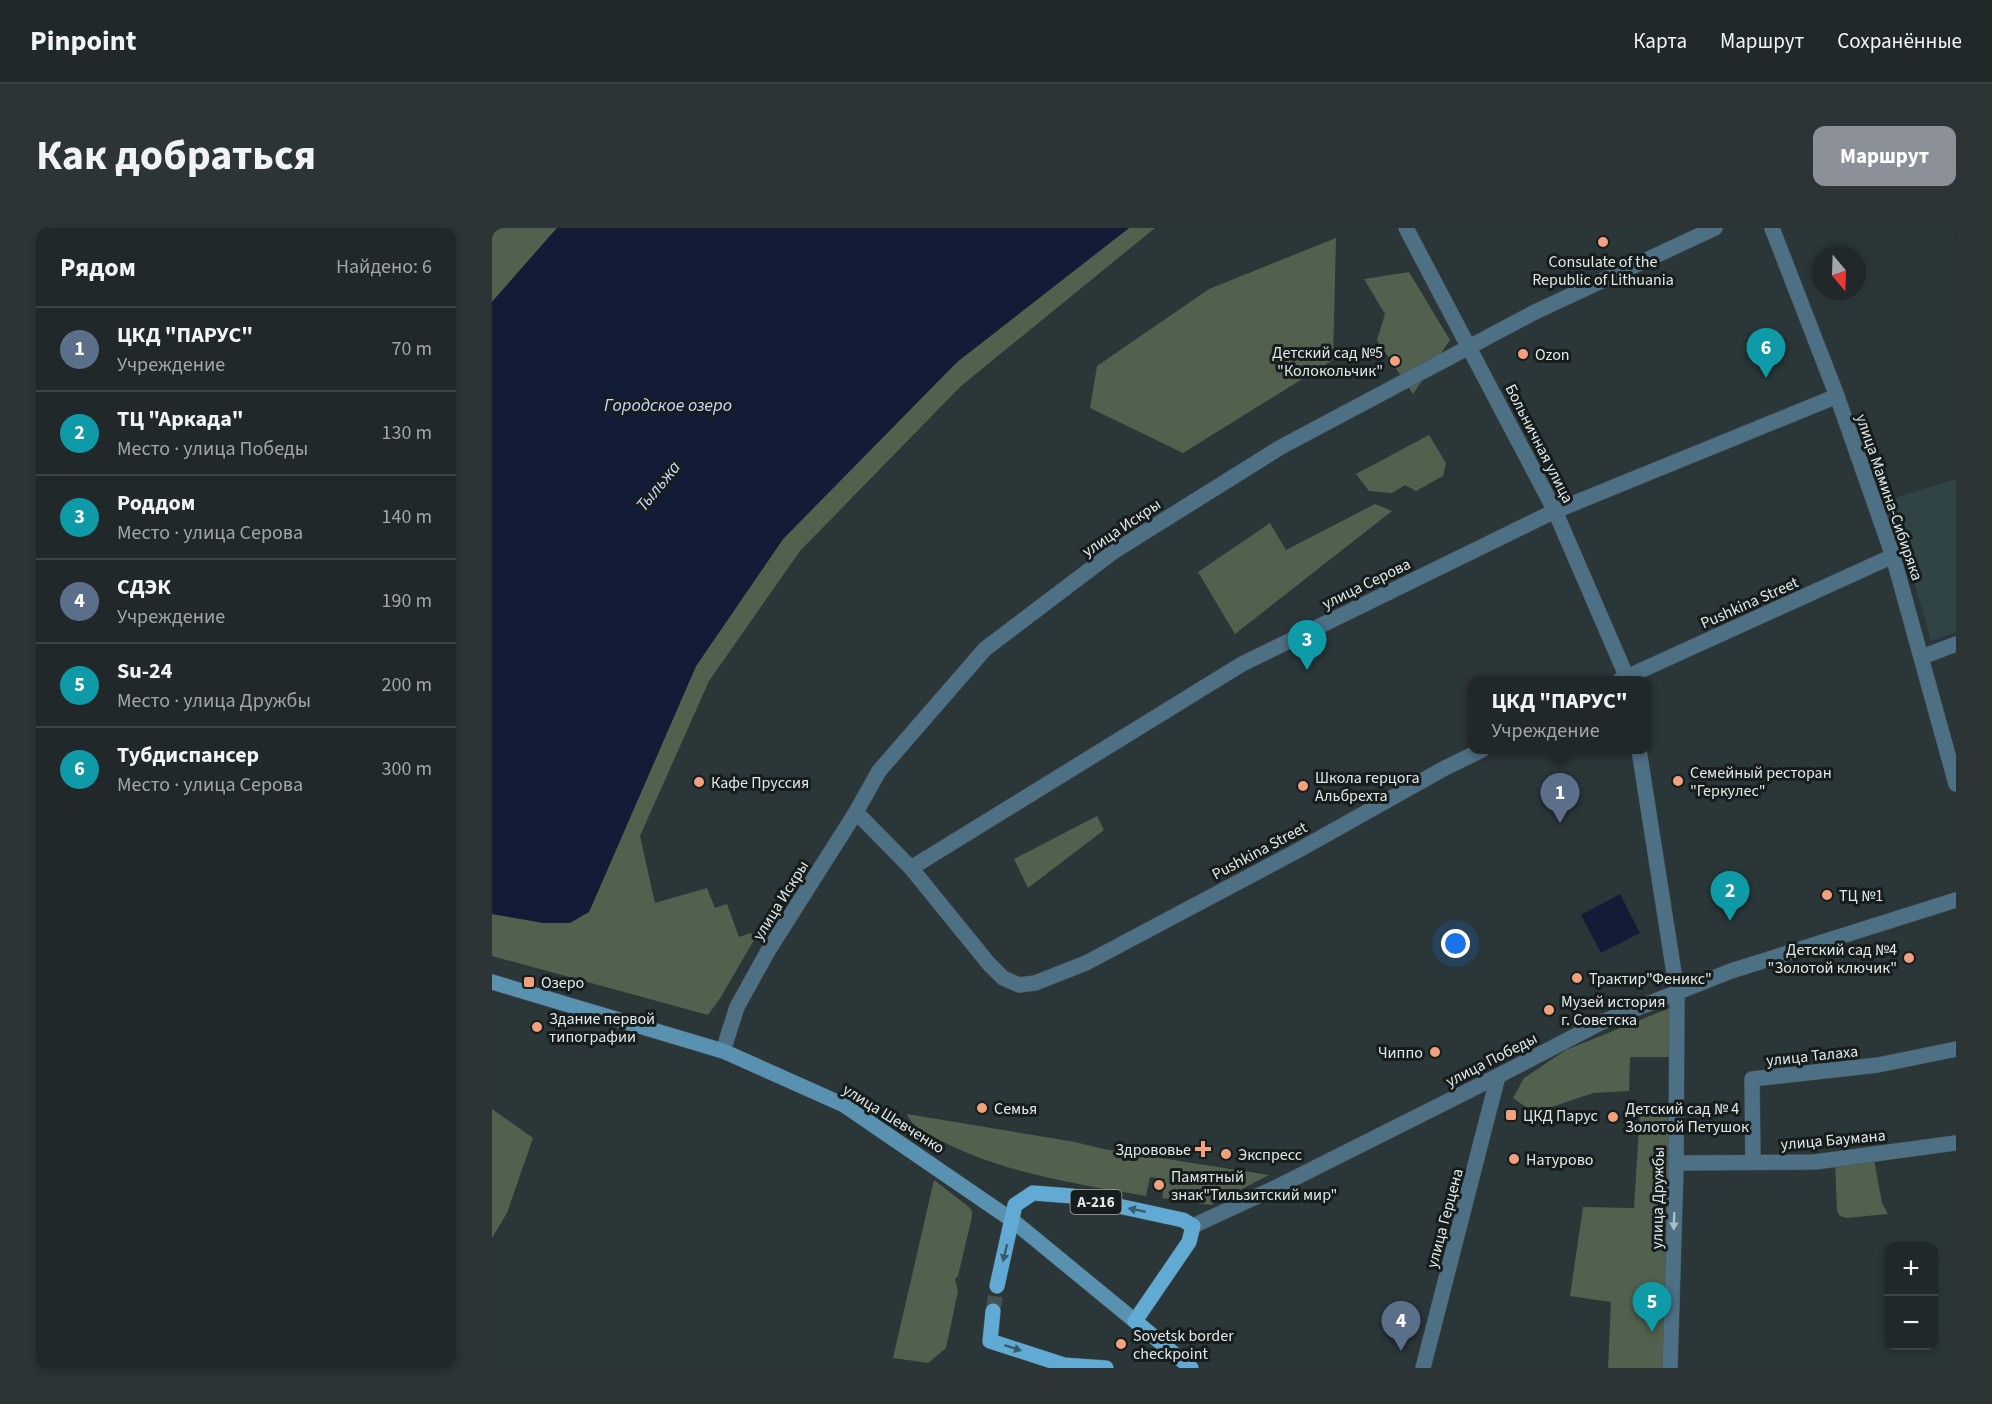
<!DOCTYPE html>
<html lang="ru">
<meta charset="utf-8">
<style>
:root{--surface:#20282a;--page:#2d3436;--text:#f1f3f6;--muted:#a2a6a8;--line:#3d4447;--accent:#8c9099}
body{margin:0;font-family:"Source Sans 3",sans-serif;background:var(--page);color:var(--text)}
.controls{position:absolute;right:18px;bottom:18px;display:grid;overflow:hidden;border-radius:12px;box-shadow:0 3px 9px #0003}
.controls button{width:54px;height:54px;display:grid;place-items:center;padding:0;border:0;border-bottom:2px solid var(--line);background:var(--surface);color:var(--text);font:30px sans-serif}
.compass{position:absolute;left:1320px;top:18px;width:54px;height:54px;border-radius:50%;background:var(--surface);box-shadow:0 3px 9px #0003;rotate:161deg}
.you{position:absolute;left:964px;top:716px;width:21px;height:21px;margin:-15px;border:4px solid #fff;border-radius:50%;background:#1a73e8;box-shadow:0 0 0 9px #1a73e833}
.badge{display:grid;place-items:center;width:39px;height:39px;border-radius:50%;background:var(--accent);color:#fff;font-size:20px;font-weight:700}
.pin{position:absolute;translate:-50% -50px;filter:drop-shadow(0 2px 3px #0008)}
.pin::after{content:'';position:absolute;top:32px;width:21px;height:18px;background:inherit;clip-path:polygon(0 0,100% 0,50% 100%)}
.popup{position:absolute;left:976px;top:448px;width:183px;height:78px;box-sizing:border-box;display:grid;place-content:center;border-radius:12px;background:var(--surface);filter:drop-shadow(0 2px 4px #0005);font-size:20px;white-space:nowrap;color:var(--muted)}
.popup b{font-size:22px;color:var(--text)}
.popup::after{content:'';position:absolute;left:50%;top:100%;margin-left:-12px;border:12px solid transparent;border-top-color:var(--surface)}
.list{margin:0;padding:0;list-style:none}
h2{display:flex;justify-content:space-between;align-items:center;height:78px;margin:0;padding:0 24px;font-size:26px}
h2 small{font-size:20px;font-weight:400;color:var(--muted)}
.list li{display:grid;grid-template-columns:39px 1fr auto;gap:18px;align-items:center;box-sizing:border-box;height:84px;padding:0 24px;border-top:2px solid var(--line)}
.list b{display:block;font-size:22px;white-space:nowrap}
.list p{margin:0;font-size:20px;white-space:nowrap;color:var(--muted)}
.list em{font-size:20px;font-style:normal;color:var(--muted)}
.map{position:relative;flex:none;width:1464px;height:1140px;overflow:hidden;border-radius:12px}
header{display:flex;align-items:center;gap:36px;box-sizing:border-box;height:84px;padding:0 30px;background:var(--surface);border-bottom:2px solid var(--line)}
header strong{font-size:28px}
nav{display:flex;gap:33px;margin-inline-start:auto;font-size:21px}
.intro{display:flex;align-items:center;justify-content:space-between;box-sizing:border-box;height:144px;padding:0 36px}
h1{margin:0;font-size:42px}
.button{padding:15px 27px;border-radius:12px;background:var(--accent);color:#fff;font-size:21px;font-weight:700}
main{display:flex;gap:36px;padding:0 36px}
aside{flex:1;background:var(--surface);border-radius:12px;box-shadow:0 3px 9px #0003}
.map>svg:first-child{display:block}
.built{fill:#304446}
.green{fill:#52614e}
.water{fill:#131c36}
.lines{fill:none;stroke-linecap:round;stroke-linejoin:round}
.primary-tunnel{stroke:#455152;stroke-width:15;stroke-dasharray:15 8;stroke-linecap:butt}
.minor-casing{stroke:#475254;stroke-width:16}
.secondary-casing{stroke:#475254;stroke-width:16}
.primary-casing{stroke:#475254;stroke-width:16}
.minor{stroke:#4e7084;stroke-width:15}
.secondary{stroke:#5991b1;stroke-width:15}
.primary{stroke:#61aad3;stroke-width:15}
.oneway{fill:#385c6f}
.oneway2{fill:#adbec5}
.poi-dot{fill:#f2a17e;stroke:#171d1d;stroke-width:2}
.labels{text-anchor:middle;stroke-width:6;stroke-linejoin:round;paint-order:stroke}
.shield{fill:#171d1d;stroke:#a4abab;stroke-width:1.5}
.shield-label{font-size:15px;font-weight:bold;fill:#e0e8e8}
.poi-label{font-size:16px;fill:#e0e8e8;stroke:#171d1d;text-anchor:start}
.street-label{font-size:16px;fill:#e0e8e8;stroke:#171d1d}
.water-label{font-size:18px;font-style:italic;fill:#c9d8f9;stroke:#171d1d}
</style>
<header>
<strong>Pinpoint</strong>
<nav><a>Карта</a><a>Маршрут</a><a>Сохранённые</a></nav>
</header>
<div class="intro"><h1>Как добраться</h1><a class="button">Маршрут</a></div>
<main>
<aside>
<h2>Рядом<small>Найдено: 6</small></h2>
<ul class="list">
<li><span class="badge" style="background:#5c6f8a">1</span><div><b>ЦКД &quot;ПАРУС&quot;</b><p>Учреждение</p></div><em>70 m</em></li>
<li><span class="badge" style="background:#0f9aa8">2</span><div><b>ТЦ &quot;Аркада&quot;</b><p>Место · улица Победы</p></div><em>130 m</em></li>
<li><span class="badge" style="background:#0f9aa8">3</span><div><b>Роддом</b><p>Место · улица Серова</p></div><em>140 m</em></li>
<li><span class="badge" style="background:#5c6f8a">4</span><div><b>СДЭК</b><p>Учреждение</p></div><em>190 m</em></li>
<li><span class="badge" style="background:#0f9aa8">5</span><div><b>Su-24</b><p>Место · улица Дружбы</p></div><em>200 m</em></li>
<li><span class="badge" style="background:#0f9aa8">6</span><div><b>Тубдиспансер</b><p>Место · улица Серова</p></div><em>300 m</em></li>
</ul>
</aside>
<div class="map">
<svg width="1464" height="1140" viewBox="0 0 1464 1140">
<rect width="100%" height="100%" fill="#2a3638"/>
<path class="built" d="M 1464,251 L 1464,404 L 1439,413 L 1399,271 Z"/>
<path class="green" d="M 0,0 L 65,0 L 0,74 Z
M 637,0 L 663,0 L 469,158 L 308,323 L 217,453 L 148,608 L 163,675 L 215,660 L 223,680 L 235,676 L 247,709 L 259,705 L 262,712 L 229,769 L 216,787 L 0,728 L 0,686 L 52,695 L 97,684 L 204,438 L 291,311 L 465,134 Z
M 844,10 L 841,132 L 691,225 L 598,180 L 605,138 L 717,61 Z
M 917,44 L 958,112 L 921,166 L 885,112 L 893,86 L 872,51 Z
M 937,207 L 954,235 L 951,248 L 924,263 L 913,257 L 900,265 L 877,263 L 864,246 Z
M 883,276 L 900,283 L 743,406 L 706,344 L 778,295 L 794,322 Z
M 605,588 L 612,602 L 536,660 L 522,631 Z
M 1185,777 L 1185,829 L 1138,829 L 1137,863 L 1101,865 L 1042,885 L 1021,870 L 1032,850 L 1074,822 Z
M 0,881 L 41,910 L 15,985 L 0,1010 Z
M 1148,883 L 1184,883 L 1178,1140 L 1116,1140 L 1119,1074 L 1078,1068 L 1091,979 L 1142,980 Z
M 415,886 L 583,914 L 611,921 L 777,947 L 719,977 L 670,970 L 673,951 L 658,949 L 654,968 C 584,956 505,944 442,909 C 430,902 420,899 415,886 Z
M 1381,926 L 1390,975 L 1396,986 L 1354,990 L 1348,988 L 1345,983 L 1343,931 Z
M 442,952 L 477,979 L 480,983 L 480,989 L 466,1048 L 463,1051 L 466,1063 L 454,1120 L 436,1135 L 401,1130 Z"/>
<path class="water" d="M 65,0 L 637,0 L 465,134 L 291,311 L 204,438 L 97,684 L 78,695 L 52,695 L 0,686 L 0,74 Z
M 1128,666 L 1148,705 L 1109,725 L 1089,687 Z"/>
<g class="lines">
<path class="primary-tunnel" d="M 501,1083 L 505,1058"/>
<defs>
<path id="minor" d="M 914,0 L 1063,283 L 1136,452
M 1280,0 L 1345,168 L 1401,328 L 1464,556
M 1430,429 L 1464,416
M 1128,452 L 1401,328
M 1147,522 L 1185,764 L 1184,939 L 1178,1140
M 364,584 L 419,640 L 750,436 L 1063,283 L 1345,168
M 419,640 L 497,736 L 511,750 L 527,757 L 543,755 L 594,735 L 805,623 L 953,540 L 990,522
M 231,823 L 245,779 L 276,723 L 364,584 L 387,543 L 493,421 L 621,324 L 789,219 L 1043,84 L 1223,0
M 1261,934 L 1260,851 L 1386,837 L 1464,821
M 1184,935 L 1323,934 L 1464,915
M 701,998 L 785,959 L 1006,848 L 1110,794 L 1239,743 L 1464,672
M 931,1140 L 1006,848"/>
<path id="secondary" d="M 0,754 L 231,823 L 352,877 L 520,992 L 643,1093"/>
<path id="primary" d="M 505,1058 L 523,977 L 541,965 L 580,968 L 691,992 L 701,998 L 697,1014 L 643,1093 L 699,1140
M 501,1083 L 498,1113 L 572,1137 L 614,1140"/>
</defs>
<use href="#minor" class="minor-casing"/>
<use href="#secondary" class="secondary-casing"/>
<use href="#primary" class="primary-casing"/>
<use href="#minor" class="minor"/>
<use href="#secondary" class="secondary"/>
<use href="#primary" class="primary"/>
</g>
<defs><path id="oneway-solid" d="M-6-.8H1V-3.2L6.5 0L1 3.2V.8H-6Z" transform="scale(1.5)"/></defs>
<g class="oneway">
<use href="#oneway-solid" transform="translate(645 982) rotate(-168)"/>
<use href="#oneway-solid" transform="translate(513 1025) rotate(103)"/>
<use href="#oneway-solid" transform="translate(521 1120) rotate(18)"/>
</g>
<use class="oneway2" href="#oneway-solid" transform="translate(1182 993) rotate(92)"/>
<g class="poi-dot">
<circle cx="1111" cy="14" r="6"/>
<circle cx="1031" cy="126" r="6"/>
<circle cx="903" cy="133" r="6"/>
<circle cx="1186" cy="553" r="6"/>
<circle cx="207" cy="554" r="6"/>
<circle cx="811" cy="558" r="6"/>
<circle cx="1335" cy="667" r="6"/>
<circle cx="1417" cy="730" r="6"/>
<circle cx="1085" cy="750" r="6"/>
<rect x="31" y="748" width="12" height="12" rx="3"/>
<circle cx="1057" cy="782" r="6"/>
<circle cx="45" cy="799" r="6"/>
<circle cx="943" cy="824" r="6"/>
<circle cx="490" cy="880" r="6"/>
<rect x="1013" y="881" width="12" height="12" rx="3"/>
<circle cx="1121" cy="889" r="6"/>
<path d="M708 912h6v6h6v6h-6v6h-6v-6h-6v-6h6z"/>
<circle cx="734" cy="926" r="6"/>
<circle cx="1022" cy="931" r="6"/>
<circle cx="667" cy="957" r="6"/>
<circle cx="629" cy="1116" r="6"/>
</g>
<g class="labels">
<rect class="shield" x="578.5" y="962" width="51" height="24" rx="4.5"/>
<g class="shield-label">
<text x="604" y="979">А-216</text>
</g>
<g class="poi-label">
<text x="1111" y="39" text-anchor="middle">Consulate of the<tspan x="1111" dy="18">Republic of Lithuania</tspan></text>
<text x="891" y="130" text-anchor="end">Детский сад №5<tspan x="891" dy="18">"Колокольчик"</tspan></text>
<text x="1043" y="132">Ozon</text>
<text x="1198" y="550">Семейный ресторан<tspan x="1198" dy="18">"Геркулес"</tspan></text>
<text x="823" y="555">Школа герцога<tspan x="823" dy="18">Альбрехта</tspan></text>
<text x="219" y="560">Кафе Пруссия</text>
<text x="1347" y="673">ТЦ №1</text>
<text x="1405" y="727" text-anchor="end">Детский сад №4<tspan x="1405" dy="18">"Золотой ключик"</tspan></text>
<text x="1097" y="756">Трактир"Феникс"</text>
<text x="49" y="760">Озеро</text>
<text x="1069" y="779">Музей история<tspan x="1069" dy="18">г. Советска</tspan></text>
<text x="57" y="796">Здание первой<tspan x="57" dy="18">типографии</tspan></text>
<text x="931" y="830" text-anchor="end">Чиппо</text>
<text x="502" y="886">Семья</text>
<text x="1133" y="886">Детский сад № 4<tspan x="1133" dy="18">Золотой Петушок</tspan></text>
<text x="1031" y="893">ЦКД Парус</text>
<text x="699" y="927" text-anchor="end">Здрововье</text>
<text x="746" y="932">Экспресс</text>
<text x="1034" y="937">Натурово</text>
<text x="679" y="954">Памятный<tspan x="679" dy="18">знак"Тильзитский мир"</tspan></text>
<text x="641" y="1113">Sovetsk border<tspan x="641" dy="18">checkpoint</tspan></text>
</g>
<g class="street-label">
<text transform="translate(1048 215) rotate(63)" y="6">Больничная улица</text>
<text transform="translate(1398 269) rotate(71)" y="6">улица Мамина-Сибиряка</text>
<text transform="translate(629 299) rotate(-34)" y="6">улица Искры</text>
<text transform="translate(874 355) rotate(-26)" y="6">улица Серова</text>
<text transform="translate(1257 374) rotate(-24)" y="6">Pushkina Street</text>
<text transform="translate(767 622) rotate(-28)" y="6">Pushkina Street</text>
<text transform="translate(288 672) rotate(-58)" y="6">улица Искры</text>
<text transform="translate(1320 827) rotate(-6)" y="6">улица Талаха</text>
<text transform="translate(999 831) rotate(-27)" y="6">улица Победы</text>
<text transform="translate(402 890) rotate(32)" y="6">улица Шевченко</text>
<text transform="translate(1341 911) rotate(-5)" y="6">улица Баумана</text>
<text transform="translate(1165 970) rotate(-89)" y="6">улица Дружбы</text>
<text transform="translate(952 990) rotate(-75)" y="6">улица Герцена</text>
</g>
<g class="water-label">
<text x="176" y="183">Городское озеро</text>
<text transform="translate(166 258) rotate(-51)" y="6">Тыльжа</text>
</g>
</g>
</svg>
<div class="controls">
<button>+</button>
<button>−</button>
</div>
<svg class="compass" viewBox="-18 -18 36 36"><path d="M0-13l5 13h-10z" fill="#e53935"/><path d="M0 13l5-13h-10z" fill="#a2a6a8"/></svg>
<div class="you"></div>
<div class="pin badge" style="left:1068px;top:595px;background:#5c6f8a">1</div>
<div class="popup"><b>ЦКД &quot;ПАРУС&quot;</b>Учреждение</div>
<div class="pin badge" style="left:1238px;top:693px;background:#0f9aa8">2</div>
<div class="pin badge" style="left:815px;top:442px;background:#0f9aa8">3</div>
<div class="pin badge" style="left:909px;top:1123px;background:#5c6f8a">4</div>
<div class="pin badge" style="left:1160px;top:1104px;background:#0f9aa8">5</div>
<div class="pin badge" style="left:1274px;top:150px;background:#0f9aa8">6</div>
</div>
</main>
